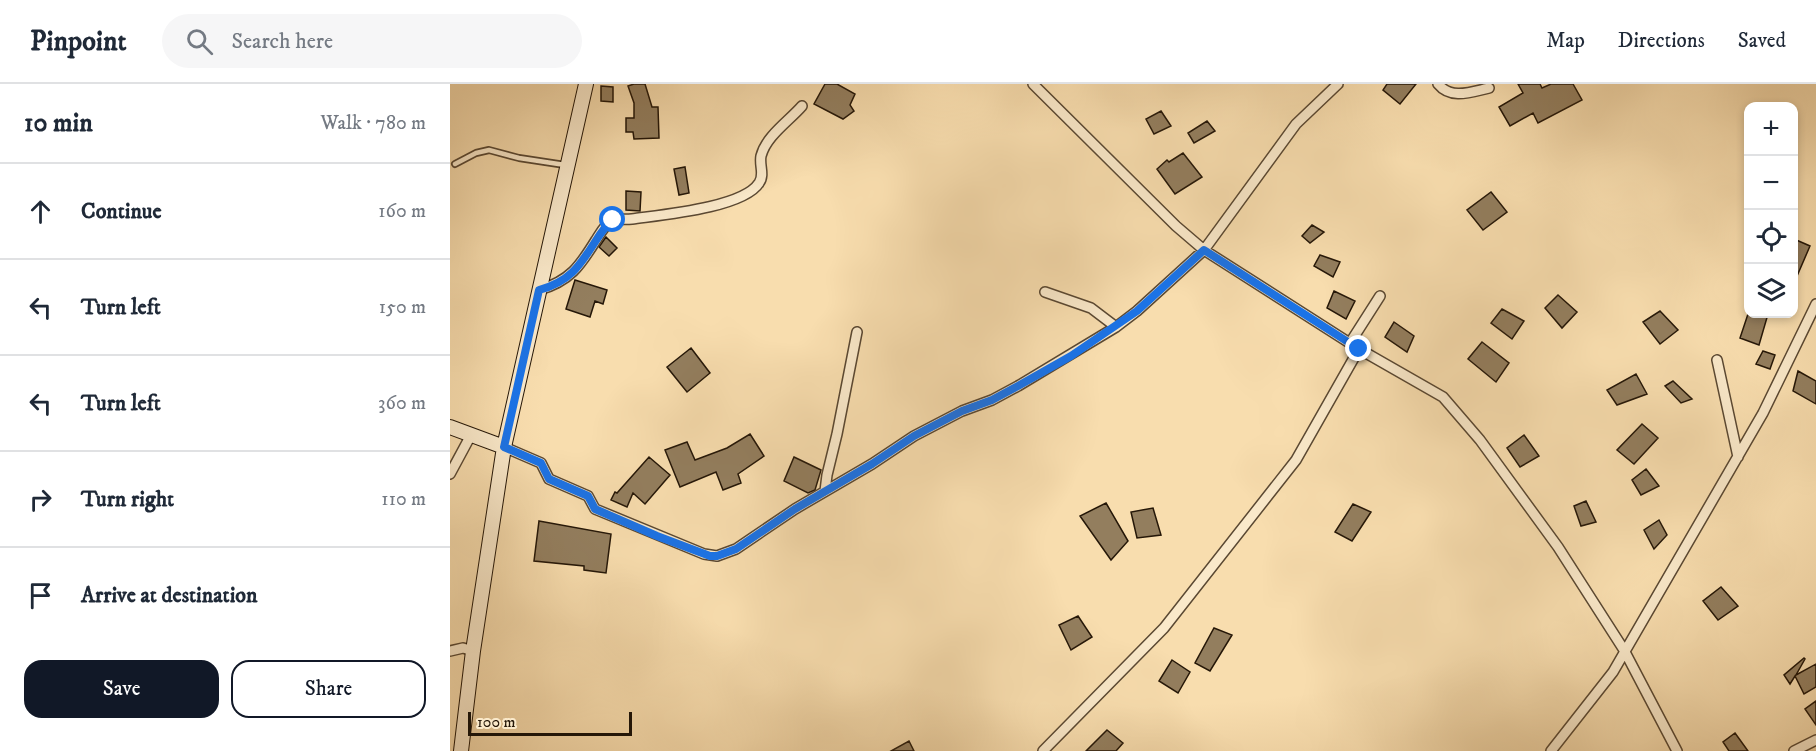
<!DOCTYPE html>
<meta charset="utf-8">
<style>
:root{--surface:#fff;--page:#f6f6f7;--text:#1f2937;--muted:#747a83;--line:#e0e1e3;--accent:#111827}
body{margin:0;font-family:"IM FELL DW Pica",serif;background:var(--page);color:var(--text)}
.controls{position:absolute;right:18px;top:18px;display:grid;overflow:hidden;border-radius:12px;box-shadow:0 3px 9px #0003}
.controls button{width:54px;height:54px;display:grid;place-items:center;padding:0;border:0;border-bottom:2px solid var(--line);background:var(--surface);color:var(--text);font:30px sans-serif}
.scale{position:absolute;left:18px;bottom:15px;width:164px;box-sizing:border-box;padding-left:6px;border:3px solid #251708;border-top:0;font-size:16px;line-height:21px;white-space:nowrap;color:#251708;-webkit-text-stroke:4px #fae9ca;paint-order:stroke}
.stop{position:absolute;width:18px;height:18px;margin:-14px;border:4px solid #1a73e8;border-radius:50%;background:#fff}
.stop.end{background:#1a73e8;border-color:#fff;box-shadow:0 2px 6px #0008}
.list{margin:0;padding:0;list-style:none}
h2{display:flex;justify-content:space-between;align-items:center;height:78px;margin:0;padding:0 24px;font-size:26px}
h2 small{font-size:20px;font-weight:400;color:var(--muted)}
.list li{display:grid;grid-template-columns:39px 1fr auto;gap:18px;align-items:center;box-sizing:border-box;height:96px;padding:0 24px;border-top:2px solid var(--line)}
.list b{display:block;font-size:22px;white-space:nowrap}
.list em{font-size:20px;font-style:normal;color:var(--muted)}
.actions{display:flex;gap:12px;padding:18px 24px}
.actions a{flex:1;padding:14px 0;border:2px solid var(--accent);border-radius:18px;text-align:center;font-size:21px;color:var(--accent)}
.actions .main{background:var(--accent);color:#fff}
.icon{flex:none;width:33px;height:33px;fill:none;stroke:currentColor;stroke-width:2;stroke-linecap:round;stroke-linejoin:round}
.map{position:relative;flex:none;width:1366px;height:667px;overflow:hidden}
header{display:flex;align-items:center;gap:36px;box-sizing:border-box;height:84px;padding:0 30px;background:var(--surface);border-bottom:2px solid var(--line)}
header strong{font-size:28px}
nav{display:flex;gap:33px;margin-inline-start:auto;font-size:21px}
.search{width:420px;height:54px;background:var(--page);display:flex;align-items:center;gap:15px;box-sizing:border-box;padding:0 21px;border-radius:33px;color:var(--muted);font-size:22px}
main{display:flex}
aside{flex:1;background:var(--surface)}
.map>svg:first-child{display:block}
.building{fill:#937e5e;stroke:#251708;stroke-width:1.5}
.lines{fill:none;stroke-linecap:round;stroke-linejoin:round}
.lane-casing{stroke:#5a4832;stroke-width:8}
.street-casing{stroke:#5a4832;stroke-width:12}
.secondary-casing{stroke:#251708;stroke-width:16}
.lane{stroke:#fae9ca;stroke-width:4.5}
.street{stroke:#fae9ca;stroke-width:9}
.secondary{stroke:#fae9ca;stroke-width:14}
.route{stroke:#1a73e8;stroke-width:8}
</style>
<header>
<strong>Pinpoint</strong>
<div class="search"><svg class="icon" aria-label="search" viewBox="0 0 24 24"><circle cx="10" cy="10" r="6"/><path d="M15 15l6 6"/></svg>Search here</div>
<nav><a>Map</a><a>Directions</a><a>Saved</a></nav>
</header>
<main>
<aside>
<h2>10 min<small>Walk · 780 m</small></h2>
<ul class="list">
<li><svg class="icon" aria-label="ahead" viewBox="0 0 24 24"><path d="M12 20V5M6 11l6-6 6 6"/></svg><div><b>Continue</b></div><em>160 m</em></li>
<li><svg class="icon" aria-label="left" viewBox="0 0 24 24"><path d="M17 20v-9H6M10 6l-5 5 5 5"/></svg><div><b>Turn left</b></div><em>150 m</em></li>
<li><svg class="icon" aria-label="left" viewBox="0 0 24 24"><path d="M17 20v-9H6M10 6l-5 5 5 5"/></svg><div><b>Turn left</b></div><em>360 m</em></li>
<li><svg class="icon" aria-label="right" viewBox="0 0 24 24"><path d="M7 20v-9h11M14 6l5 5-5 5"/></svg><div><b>Turn right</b></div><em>110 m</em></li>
<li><svg class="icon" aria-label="arrive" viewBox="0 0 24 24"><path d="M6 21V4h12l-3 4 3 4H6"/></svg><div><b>Arrive at destination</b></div></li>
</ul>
<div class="actions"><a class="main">Save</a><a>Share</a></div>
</aside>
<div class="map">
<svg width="1366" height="667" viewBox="0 0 1366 667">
<rect width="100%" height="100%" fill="#f8ddae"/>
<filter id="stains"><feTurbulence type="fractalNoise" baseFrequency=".00333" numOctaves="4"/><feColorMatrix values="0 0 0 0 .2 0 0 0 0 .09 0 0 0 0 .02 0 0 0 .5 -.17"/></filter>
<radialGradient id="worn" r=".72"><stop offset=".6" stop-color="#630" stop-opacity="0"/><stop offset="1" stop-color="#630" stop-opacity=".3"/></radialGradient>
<path class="building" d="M 184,0 L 195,0 L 202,23 L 208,23 L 209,54 L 184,55 L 183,48 L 176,48 L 176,34 L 184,34 L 184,19 L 178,2 Z
M 375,0 L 387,0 L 405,10 L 400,21 L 404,27 L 393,35 L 364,20 Z
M 937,0 L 966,0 L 950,20 L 933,6 Z
M 1068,0 L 1090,0 L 1092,4 L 1101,0 L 1123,0 L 1132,16 L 1088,39 L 1083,29 L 1060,42 L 1049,23 L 1073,9 Z
M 151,2 L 163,3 L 163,18 L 151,17 Z
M 711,27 L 721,42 L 704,50 L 696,35 Z
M 757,37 L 765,47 L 744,59 L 738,49 Z
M 733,69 L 752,93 L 725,110 L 707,85 L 717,76 L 719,78 Z
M 235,83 L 239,109 L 229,111 L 224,85 Z
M 176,107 L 191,108 L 190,127 L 176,126 Z
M 1041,108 L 1057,128 L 1033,146 L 1017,126 Z
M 862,141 L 874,148 L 860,159 L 852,152 Z
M 156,153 L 167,164 L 159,172 L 149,163 Z
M 1344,155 L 1360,162 L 1344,199 Z
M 870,171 L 890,178 L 883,193 L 864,182 Z
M 125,196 L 157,206 L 153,220 L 145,217 L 140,233 L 116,225 Z
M 884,207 L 905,217 L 896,235 L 877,224 Z
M 1108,211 L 1127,228 L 1112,244 L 1095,224 Z
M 1052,225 L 1074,237 L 1062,255 L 1041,239 Z
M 1210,227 L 1228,246 L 1210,260 L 1193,238 Z
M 1298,230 L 1318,230 L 1309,261 L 1290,254 Z
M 944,238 L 964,252 L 957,268 L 935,253 Z
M 1032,258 L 1059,279 L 1046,298 L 1018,275 Z
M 241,264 L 260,289 L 237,308 L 217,283 Z
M 1313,267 L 1325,271 L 1320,285 L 1306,280 Z
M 1348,287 L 1366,297 L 1366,320 L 1343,307 Z
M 1186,290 L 1197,310 L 1167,321 L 1157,306 Z
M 1223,297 L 1242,315 L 1231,319 L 1215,302 Z
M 1192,340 L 1208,354 L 1184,380 L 1167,366 Z
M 300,350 L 314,372 L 288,390 L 291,399 L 273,406 L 266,388 L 230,403 L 215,366 L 237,358 L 245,376 L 277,364 Z
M 1074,351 L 1089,372 L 1070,383 L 1057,364 Z
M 199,373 L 220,391 L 195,420 L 183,409 L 177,423 L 161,416 L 165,408 L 167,409 Z
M 344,373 L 371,386 L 365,406 L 358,409 L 334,397 Z
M 1196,385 L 1209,402 L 1191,411 L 1182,396 Z
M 1136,417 L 1146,438 L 1131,442 L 1124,422 Z
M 656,419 L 678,457 L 661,476 L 630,432 Z
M 903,420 L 921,428 L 902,457 L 885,448 Z
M 703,424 L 711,451 L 687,454 L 681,428 Z
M 1209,436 L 1217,451 L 1204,465 L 1194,446 Z
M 89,437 L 161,450 L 156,489 L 134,486 L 134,482 L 84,477 Z
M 1271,503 L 1288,522 L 1268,536 L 1253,517 Z
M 628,532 L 642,553 L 621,566 L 609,541 Z
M 764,544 L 782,551 L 760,587 L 745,579 Z
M 1354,574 L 1355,575 L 1346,591 L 1366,580 L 1366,603 L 1354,610 L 1345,592 L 1340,600 L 1334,591 Z
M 722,576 L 740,588 L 728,609 L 709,597 Z
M 1366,617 L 1366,641 L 1355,625 Z
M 657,646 L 673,659 L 666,667 L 636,667 Z
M 1285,649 L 1298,667 L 1279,667 L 1273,658 Z
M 459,657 L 464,667 L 441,667 Z"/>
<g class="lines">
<defs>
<path id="lane" d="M 5,80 L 26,69 L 39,66 L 69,74 L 115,81"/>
<path id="street" d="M 583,0 L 726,142 L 754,166 L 909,265 L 993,313 L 1030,356 L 1108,463 L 1174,566 L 1227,667
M 988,0 C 1001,16 1021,8 1039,4
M 89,206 C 120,197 130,182 146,156 C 150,150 154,142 160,138 C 166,134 175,136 182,135 C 210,131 293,124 309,99 C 315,91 309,81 311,72 C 316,52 339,37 352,22
M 595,208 L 641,224 L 666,243
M 900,259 L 930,212
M 1267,276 L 1288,373
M 54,363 L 91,379 L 99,395 L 138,412 L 145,425 L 254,470 L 267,472 L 286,465 L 345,425 L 422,380 L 464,352 L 512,327 L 542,316 L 568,302 L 666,243 L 687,227 L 754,166 L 846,40 L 888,0
M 0,390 L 21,351
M 375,407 L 377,391 L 387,350 L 407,248
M 0,567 L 13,564 L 23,567
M 593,667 L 714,544 L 846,376 L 909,265
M 1101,667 L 1163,588 L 1313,329 L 1366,220
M 1344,667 L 1366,656"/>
<path id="secondary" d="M 0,343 L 54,363
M 11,667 L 23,567 L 54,363 L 136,0"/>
</defs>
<use href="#lane" class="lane-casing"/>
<use href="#street" class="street-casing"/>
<use href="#secondary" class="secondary-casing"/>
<use href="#lane" class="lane"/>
<use href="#street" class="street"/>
<use href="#secondary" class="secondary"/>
</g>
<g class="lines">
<path class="route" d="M 163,136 C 155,142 150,150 145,158 C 129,183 119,198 89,206 L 54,363 L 91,379 L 99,395 L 138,412 L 145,425 L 207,452 L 260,472 L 267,472 L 286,465 L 345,425 L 422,380 L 464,352 L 512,327 L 542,316 L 568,302 L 621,272 L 687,227 L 754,166 L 909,265"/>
</g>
<rect width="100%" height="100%" filter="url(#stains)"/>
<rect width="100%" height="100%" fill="url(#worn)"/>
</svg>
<div class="controls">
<button>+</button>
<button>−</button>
<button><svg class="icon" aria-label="locate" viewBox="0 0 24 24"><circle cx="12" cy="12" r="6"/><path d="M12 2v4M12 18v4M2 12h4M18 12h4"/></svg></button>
<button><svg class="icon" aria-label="layers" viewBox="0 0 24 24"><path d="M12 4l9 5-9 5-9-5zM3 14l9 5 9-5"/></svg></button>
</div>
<div class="scale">100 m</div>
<div class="stop" style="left:163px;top:136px"></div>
<div class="stop end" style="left:909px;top:265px"></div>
</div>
</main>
